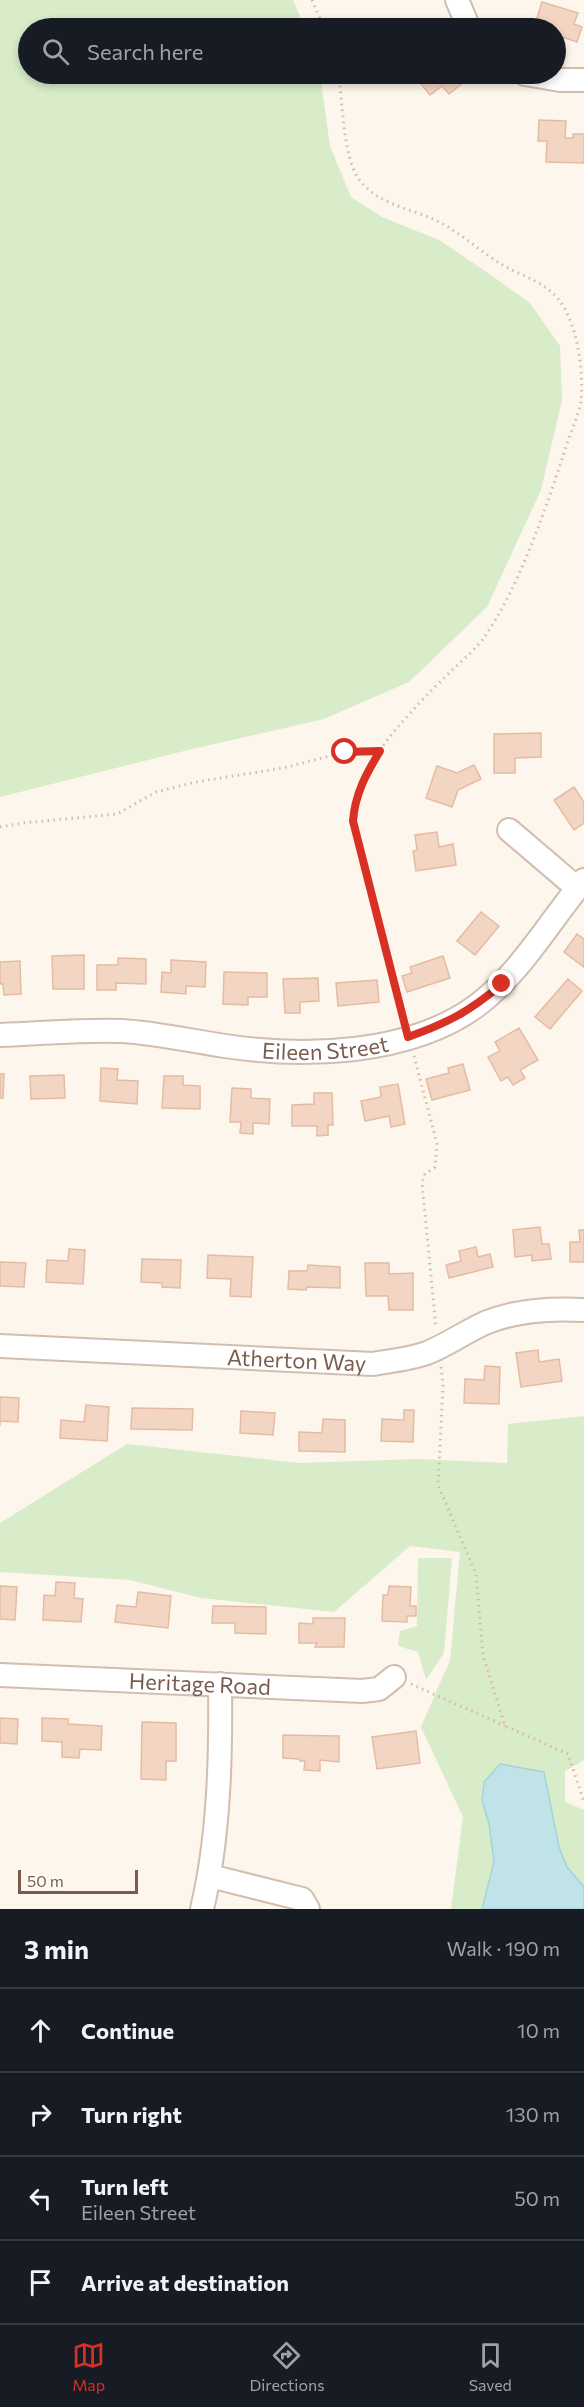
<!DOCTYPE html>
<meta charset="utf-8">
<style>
:root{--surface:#171b24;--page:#20242c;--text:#f1f3f6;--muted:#9ea1a6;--line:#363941;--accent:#d93025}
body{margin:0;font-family:Commissioner,sans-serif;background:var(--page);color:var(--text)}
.scale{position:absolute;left:18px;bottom:15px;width:120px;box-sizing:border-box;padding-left:6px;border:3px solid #7a5c4d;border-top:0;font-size:16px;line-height:21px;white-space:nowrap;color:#7a5c4d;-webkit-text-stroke:4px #fffaf3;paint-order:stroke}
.stop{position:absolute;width:18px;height:18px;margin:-14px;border:4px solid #d93025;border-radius:50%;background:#fff}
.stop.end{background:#d93025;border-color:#fff;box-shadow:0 2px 6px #0008}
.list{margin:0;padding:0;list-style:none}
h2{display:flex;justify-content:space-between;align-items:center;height:78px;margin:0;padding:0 24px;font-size:26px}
h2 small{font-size:20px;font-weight:400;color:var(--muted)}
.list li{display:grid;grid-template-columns:39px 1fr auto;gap:18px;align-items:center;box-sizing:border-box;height:84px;padding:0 24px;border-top:2px solid var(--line)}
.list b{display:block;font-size:22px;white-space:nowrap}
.list p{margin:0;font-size:20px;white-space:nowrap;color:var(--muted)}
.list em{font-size:20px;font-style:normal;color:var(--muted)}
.icon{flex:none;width:33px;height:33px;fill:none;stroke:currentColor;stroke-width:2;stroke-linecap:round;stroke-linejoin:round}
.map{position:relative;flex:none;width:584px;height:1909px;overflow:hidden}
.search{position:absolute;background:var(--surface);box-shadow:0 3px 9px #0003;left:18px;right:18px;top:18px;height:66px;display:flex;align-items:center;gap:15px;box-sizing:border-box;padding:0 21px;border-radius:33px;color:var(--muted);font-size:22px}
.sheet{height:414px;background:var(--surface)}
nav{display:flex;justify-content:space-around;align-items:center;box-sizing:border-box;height:84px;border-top:2px solid var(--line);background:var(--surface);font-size:16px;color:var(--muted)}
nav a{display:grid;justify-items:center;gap:3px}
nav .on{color:var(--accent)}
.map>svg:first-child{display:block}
.green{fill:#d8ecc9}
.water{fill:#bfe3e8;stroke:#a5d3da;stroke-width:1.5}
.building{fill:#f3d5c3;stroke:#e6bba3;stroke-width:1.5}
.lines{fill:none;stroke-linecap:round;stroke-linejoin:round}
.minor-casing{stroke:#d1beb0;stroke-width:26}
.path{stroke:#d9b8a5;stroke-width:3;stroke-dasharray:1.5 4.5;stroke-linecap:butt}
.minor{stroke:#fff;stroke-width:22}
.route{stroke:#d93025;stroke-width:8}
.labels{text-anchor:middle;stroke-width:4.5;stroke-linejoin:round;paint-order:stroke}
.street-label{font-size:22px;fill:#7a5c4d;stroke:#fffaf3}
</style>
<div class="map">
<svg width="584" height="1909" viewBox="0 0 584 1909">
<rect width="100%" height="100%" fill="#fdf6ec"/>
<path class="green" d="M 0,0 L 293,0 L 305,28 L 28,28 L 28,74 L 320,74 L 330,146 L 351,197 L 382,217 L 439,240 L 491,275 L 530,303 L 560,346 L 562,400 L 541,490 L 487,607 L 409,682 L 324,719 L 184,751 L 0,797 Z
M 584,1416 L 584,1760 L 565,1771 L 565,1802 L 584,1810 L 584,1909 L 451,1909 L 463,1817 L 421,1727 L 450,1660 L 460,1552 L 410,1546 L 334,1612 L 201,1598 L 130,1580 L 0,1572 L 0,1523 L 127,1444 L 299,1463 L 418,1459 L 507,1463 L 508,1424 Z
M 418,1558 L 452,1558 L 444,1653 L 426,1680 L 418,1652 L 398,1646 L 400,1631 L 417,1626 Z"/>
<path class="water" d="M 500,1764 L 544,1772 L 559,1847 L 567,1867 L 584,1887 L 584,1909 L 482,1909 L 494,1862 L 489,1824 L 482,1800 L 484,1782 Z"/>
<path class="building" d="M 542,2 L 578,13 L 574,24 L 582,27 L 577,42 L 556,35 L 556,28 L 534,28 Z
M 413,74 L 457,74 L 464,82 L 449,94 L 442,86 L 430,95 Z
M 539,120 L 566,121 L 565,138 L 573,138 L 573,134 L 584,134 L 584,163 L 546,162 L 547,141 L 538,141 Z
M 541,733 L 541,757 L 515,758 L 515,773 L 494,773 L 494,734 Z
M 474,765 L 481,779 L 458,790 L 452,807 L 426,798 L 437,766 L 457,773 Z
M 574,787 L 584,802 L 584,823 L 574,830 L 554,800 Z
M 437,832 L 439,847 L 453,844 L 456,865 L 416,871 L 413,851 L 417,850 L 415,835 Z
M 481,912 L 499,926 L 475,955 L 457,941 Z
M 577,934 L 584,939 L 584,967 L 564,952 Z
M 84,955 L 84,989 L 53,989 L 52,956 Z
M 443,956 L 450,978 L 407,992 L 402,976 L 412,973 L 410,967 Z
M 118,958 L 146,959 L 146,984 L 116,983 L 116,990 L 97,990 L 97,965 L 118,965 Z
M 171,960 L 206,962 L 205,987 L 186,986 L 186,994 L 161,992 L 162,972 L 171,973 Z
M 20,961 L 21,994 L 4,995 L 3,984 L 0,984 L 0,962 Z
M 224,972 L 267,973 L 267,997 L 248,997 L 248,1005 L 223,1004 Z
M 318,978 L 319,1001 L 300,1002 L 300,1013 L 285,1013 L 283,979 Z
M 568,979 L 582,991 L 550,1029 L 535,1017 Z
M 377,980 L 379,1002 L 338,1006 L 336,983 Z
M 519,1028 L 538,1060 L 520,1070 L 525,1078 L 513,1085 L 508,1077 L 501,1081 L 488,1057 L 500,1051 L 495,1042 Z
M 463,1064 L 470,1090 L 432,1100 L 426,1079 L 449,1073 L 448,1068 Z
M 101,1068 L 118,1069 L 117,1080 L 138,1081 L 137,1104 L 100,1101 Z
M 0,1074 L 4,1074 L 3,1098 L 0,1098 Z
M 64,1075 L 65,1098 L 31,1099 L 30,1076 Z
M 164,1076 L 183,1076 L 183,1085 L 200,1086 L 200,1109 L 162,1108 Z
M 398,1084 L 405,1124 L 391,1127 L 389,1116 L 365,1121 L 361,1101 L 381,1097 L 380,1087 Z
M 232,1088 L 251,1089 L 251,1098 L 270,1099 L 269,1124 L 253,1123 L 253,1134 L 240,1133 L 241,1122 L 230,1122 Z
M 314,1093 L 332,1093 L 333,1125 L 328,1125 L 328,1135 L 317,1136 L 317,1126 L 292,1126 L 292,1105 L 314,1104 Z
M 540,1227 L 542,1244 L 549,1244 L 551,1259 L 532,1261 L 532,1255 L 515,1257 L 513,1230 Z
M 579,1230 L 584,1230 L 584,1262 L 570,1262 L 570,1242 L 580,1242 Z
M 476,1247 L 478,1257 L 490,1254 L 493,1267 L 449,1278 L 446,1265 L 461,1261 L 459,1251 Z
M 69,1249 L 85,1250 L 83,1284 L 46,1282 L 47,1260 L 68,1261 Z
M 208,1255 L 253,1257 L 251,1297 L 230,1296 L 231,1279 L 207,1278 Z
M 142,1259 L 181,1260 L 180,1288 L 162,1287 L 162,1283 L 141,1282 Z
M 0,1262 L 26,1263 L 24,1287 L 0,1286 Z
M 365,1263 L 389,1263 L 389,1274 L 413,1273 L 413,1310 L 389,1310 L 388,1296 L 366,1296 Z
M 308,1265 L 340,1267 L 340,1288 L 307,1287 L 306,1290 L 288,1289 L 289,1271 L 307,1271 Z
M 538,1350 L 539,1362 L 559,1359 L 562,1381 L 521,1387 L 516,1353 Z
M 485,1366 L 500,1367 L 499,1404 L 464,1403 L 465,1379 L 484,1380 Z
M 0,1397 L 19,1398 L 18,1422 L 0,1421 L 0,1426 Z
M 86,1405 L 109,1407 L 107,1441 L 60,1438 L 61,1420 L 84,1422 Z
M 132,1408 L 193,1409 L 192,1430 L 131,1429 Z
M 404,1410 L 414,1410 L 413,1442 L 381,1441 L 382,1419 L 404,1420 Z
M 241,1411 L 275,1413 L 273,1435 L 240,1433 Z
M 323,1419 L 345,1420 L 345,1452 L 299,1451 L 299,1432 L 322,1433 Z
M 56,1582 L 75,1583 L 74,1598 L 83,1599 L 81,1622 L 43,1620 L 44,1595 L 55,1596 Z
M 0,1586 L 17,1587 L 15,1620 L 0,1619 Z
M 389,1586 L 411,1587 L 410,1606 L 416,1606 L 416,1616 L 407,1616 L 407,1622 L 382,1621 L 383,1595 L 388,1595 Z
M 138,1592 L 171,1596 L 168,1628 L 115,1622 L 117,1605 L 136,1607 Z
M 213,1606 L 266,1607 L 266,1634 L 235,1633 L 235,1623 L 212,1623 Z
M 313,1618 L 345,1618 L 344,1647 L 315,1647 L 317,1643 L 299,1643 L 299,1623 L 313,1624 Z
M 0,1718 L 18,1719 L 17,1744 L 0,1743 Z
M 42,1718 L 68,1719 L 68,1724 L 102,1726 L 101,1750 L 80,1749 L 79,1758 L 62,1757 L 62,1742 L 42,1741 Z
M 142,1722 L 176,1723 L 176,1761 L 166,1761 L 166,1780 L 141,1779 Z
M 416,1731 L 420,1763 L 377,1769 L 372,1737 Z
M 283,1735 L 339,1736 L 339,1762 L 320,1760 L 320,1771 L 304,1770 L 305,1761 L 300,1761 L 299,1759 L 283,1758 Z"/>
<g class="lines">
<defs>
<g id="minor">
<path d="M 457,0 L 469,28"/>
<path d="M 525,74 L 560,80 L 584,80"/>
<path d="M 509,830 L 577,888"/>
<path id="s1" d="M 0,1035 C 41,1034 81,1029 122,1031 C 157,1033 191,1041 225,1046 C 304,1058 408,1055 475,1007 C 521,973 548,923 584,880"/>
<path id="s2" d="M 0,1346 L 373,1364 C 391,1361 410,1359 427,1353 C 447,1345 465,1332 485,1323 C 516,1310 550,1308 584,1310"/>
<path id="s3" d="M 0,1675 L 362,1691 L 379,1689 L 394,1677"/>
<path d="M 210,1876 L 302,1899 L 308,1909"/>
<path d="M 202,1909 C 219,1838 221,1758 220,1684"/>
</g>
</defs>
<use href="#minor" class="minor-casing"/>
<path class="path" d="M 312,0 L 324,28
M 338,74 C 343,102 343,155 358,178 C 375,203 408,208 433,219 C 457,230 476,248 498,262 C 514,273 534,278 549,290 C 577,311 584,369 581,402 C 577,419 569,436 564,453 C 545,511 518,590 483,639 C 472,653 458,664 445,677 C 413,709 366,756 354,801 C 350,817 356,833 359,849 L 404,1021
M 0,827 L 23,823 L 117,814 L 156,792 L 196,782 L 283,768 L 345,752 L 380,751
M 414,1056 L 437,1144 L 435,1167 L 425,1174 L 422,1183 L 436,1328
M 441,1367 L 443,1385 L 438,1485 L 476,1574 L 483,1655 L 505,1726 L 568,1754 L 584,1802
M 411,1684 L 505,1726"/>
<use href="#minor" class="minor"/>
</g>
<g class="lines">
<path class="route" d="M 345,752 L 380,751 C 366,774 355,794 353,821 L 408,1037 C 448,1023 470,1011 502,984"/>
</g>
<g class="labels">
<g class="street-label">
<text dy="8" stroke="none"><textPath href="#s1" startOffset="327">Eileen Street</textPath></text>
<text dy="8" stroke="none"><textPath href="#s2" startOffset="297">Atherton Way</textPath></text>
<text dy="8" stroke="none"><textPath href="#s3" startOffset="200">Heritage Road</textPath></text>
</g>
</g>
</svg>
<div class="scale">50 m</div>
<div class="stop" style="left:345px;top:752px"></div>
<div class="stop end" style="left:502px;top:984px"></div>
<div class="search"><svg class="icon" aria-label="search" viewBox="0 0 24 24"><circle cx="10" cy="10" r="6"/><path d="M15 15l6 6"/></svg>Search here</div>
</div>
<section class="sheet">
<h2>3 min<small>Walk · 190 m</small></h2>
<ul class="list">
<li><svg class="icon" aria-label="ahead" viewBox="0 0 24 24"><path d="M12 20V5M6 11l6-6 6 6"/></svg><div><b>Continue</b></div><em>10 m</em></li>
<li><svg class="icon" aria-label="right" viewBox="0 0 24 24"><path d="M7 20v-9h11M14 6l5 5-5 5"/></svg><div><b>Turn right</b></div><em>130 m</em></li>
<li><svg class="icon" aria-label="left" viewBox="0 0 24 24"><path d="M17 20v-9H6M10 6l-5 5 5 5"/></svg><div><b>Turn left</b><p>Eileen Street</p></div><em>50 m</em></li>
<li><svg class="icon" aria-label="arrive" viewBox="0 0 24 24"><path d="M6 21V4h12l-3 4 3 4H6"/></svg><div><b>Arrive at destination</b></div></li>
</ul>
</section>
<nav>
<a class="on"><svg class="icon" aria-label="map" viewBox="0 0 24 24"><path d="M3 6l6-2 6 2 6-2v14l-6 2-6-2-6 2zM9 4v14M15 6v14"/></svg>Map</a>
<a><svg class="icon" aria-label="directions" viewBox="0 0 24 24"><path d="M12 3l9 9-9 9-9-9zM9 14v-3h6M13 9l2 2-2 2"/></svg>Directions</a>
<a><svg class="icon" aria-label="saved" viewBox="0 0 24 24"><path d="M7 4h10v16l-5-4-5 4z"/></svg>Saved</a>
</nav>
